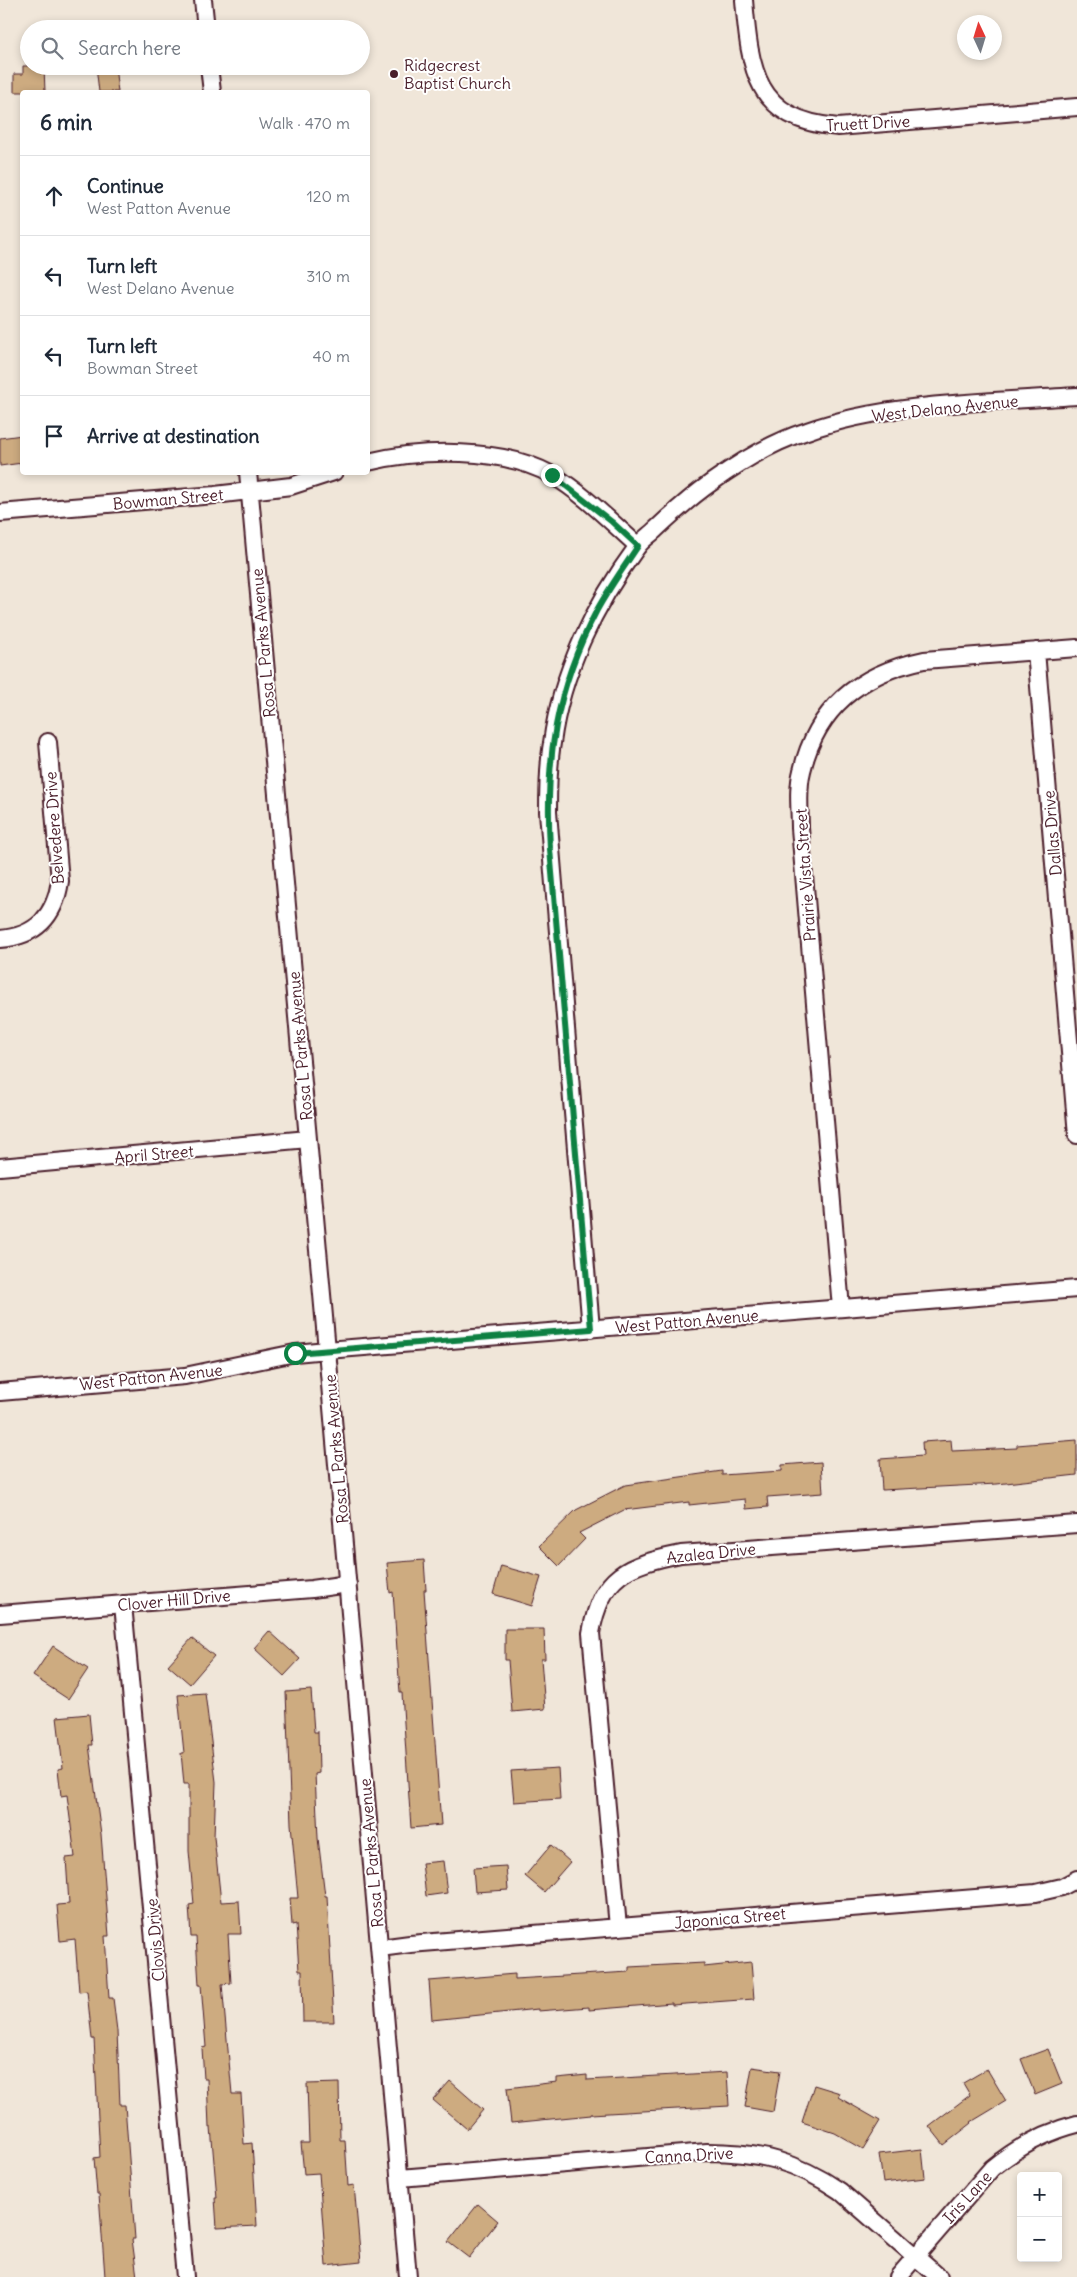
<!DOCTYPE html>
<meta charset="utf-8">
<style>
:root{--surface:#fff;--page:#f6f6f7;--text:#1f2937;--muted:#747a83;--line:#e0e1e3}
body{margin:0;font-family:Delius,sans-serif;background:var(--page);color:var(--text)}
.controls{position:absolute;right:15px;bottom:15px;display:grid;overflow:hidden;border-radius:5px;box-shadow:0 2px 8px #0003}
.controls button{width:45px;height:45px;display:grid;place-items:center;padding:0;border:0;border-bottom:1px solid var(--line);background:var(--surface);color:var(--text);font:25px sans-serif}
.compass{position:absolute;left:957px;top:15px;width:45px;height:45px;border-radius:50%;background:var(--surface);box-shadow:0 2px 8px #0003;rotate:356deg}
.stop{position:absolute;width:15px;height:15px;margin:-11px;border:4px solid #0b8043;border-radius:50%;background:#fff}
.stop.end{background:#0b8043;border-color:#fff;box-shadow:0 1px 5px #0008}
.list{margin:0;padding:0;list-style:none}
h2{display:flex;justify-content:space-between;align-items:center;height:65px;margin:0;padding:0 20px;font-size:21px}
h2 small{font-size:16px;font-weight:400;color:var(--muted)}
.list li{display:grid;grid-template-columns:32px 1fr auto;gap:15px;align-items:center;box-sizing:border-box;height:80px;padding:0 20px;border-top:1px solid var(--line)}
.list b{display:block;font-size:19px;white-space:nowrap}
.list p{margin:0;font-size:16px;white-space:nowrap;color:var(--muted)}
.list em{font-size:16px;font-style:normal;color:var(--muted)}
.icon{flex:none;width:28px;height:28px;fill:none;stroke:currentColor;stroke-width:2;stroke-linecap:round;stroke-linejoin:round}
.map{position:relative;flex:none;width:1077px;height:2277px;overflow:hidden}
.search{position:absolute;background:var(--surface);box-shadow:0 2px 8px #0003;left:20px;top:20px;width:350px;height:55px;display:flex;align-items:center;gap:12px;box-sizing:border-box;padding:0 18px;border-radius:28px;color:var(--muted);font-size:19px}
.panel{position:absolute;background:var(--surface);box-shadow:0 2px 8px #0003;left:20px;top:90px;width:350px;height:385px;border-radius:5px}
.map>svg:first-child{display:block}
.building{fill:#cdab80;stroke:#4a1f2b}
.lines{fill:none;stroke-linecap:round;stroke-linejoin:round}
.minor-casing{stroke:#4a1f2b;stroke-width:20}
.minor{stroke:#fff;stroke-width:16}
.route{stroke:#0b8043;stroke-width:6}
.poi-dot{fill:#4a1f2b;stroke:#fff;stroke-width:2}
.labels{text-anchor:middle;stroke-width:4;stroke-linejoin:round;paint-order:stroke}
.poi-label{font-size:16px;fill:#4a1f2b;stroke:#fff;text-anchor:start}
.street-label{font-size:16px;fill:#4a1f2b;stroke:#fff}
</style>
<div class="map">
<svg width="1077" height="2277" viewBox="0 0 1077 2277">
<rect width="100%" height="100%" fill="#f0e6d9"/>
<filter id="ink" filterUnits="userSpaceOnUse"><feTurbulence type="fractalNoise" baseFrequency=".02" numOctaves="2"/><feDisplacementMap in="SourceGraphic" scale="10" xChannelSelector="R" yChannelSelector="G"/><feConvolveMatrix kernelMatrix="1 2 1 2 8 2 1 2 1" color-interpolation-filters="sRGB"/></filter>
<g filter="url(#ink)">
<path class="building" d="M 23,66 L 44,66 L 45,92 L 14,92 L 14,74 L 23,74 Z
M 96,66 L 115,66 L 118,92 L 99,92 Z
M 22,435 L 22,463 L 0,466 L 0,438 Z
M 951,1440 L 952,1451 L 1017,1448 L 1017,1445 L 1077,1440 L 1077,1475 L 997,1484 L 882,1490 L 880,1459 L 923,1456 L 922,1442 Z
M 821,1462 L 823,1493 L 767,1497 L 768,1507 L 746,1509 L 745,1499 L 689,1505 L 689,1502 L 624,1510 L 579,1533 L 585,1539 L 559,1566 L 539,1546 L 576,1510 L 625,1485 L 722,1471 L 722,1475 L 782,1471 L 782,1465 Z
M 424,1560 L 426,1590 L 424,1590 L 441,1825 L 411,1828 L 402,1693 L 400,1693 L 393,1592 L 390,1593 L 387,1563 Z
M 501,1566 L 541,1577 L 532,1606 L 493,1594 Z
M 505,1629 L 544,1629 L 545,1659 L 541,1659 L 545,1709 L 512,1712 L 508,1660 L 505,1660 Z
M 269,1631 L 300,1659 L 284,1676 L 254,1648 Z
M 192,1638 L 214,1656 L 190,1684 L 168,1665 Z
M 53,1646 L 88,1669 L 68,1699 L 33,1676 Z
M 311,1690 L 314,1732 L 318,1732 L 319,1773 L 315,1774 L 318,1838 L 325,1896 L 327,1896 L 334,2022 L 303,2022 L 302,1971 L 299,1971 L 296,1924 L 292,1925 L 290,1898 L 298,1898 L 291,1824 L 286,1692 Z
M 205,1693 L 216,1782 L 214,1837 L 221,1902 L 239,1901 L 241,1934 L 228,1934 L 231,1983 L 222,1984 L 232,2094 L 241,2094 L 244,2144 L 252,2143 L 257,2226 L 217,2228 L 215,2198 L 217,2198 L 211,2127 L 209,2127 L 207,2079 L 204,2079 L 202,2048 L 206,2047 L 201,1985 L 199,1985 L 196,1937 L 191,1937 L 189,1905 L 194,1904 L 189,1851 L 189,1784 L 184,1784 L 181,1753 L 184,1753 L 178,1695 Z
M 89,1714 L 92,1745 L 89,1745 L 101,1834 L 109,1936 L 105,1936 L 109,1998 L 113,1998 L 117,2031 L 120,2105 L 125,2105 L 135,2239 L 132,2239 L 137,2277 L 105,2277 L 99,2194 L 97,2194 L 94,2158 L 100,2157 L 94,2039 L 92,2039 L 87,1991 L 79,1992 L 75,1939 L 60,1941 L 57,1905 L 69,1904 L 66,1858 L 75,1857 L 67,1795 L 61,1796 L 58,1769 L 63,1768 L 57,1717 Z
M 558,1768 L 560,1799 L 514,1802 L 511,1771 Z
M 551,1845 L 570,1862 L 544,1892 L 525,1876 Z
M 443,1861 L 447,1893 L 426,1896 L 422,1863 Z
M 506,1866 L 508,1890 L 475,1892 L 473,1868 Z
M 751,1962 L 754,1999 L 672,2005 L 672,2003 L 589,2010 L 589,2007 L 538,2011 L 538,2009 L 432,2020 L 429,1981 L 515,1974 L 515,1979 L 629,1972 L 629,1967 L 704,1963 L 704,1967 Z
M 1048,2049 L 1062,2084 L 1035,2095 L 1021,2059 Z
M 752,2067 L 780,2071 L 773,2112 L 745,2107 Z
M 987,2069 L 1006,2101 L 971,2122 L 972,2123 L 944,2145 L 929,2126 L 970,2095 L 963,2083 Z
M 727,2072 L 729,2106 L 591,2114 L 591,2115 L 511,2123 L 507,2088 L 557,2082 L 557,2078 L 587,2075 L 587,2080 Z
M 450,2081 L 483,2110 L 467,2129 L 433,2100 Z
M 339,2083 L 340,2140 L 345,2140 L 348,2186 L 354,2185 L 361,2262 L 326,2266 L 319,2173 L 304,2174 L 301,2143 L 309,2143 L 307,2084 Z
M 814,2085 L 840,2093 L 838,2097 L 880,2121 L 863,2149 L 835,2133 L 802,2122 Z
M 922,2149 L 925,2178 L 883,2183 L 879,2154 Z
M 478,2204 L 498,2221 L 469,2258 L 448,2242 Z"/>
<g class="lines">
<defs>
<path id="minor" d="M 203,0 L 206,29
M 744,0 C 750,70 755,120 838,127 L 1077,107
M 209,66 L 212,92
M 368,462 C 422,449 502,447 552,475 C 583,493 611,522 638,546
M 248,472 L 327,1350 L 408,2277
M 0,513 L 215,495 L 291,486 L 334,472
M 1036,651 L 1077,1135
M 0,939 C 36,936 55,916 60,881 L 48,742
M 0,1167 L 308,1139
M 841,1308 L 800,828 C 800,810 797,789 802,771 C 817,707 861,673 924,660 L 1077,648
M 591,1329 L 548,812 C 548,789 548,766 552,743 C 561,673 595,604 637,547 C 642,540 650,535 656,529 C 674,512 692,496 712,482 C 741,461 773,442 807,431 C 888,402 991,402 1077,396
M 0,1392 L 185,1376 L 295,1353 L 327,1350 L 1077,1289
M 123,1604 L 185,2277
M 0,1614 L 312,1589 L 348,1584
M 618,1927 L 591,1633 C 601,1575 627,1565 681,1554 L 1077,1524
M 380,1948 L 410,1944 L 1036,1893 L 1062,1887 L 1077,1879
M 400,2178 L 707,2152 C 759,2152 796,2161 840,2191 L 939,2277
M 898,2277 L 992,2168 C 1018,2147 1045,2132 1077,2124"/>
</defs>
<use href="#minor" class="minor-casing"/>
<use href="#minor" class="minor"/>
</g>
</g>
<g class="lines" filter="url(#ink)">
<path class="route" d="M 295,1353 L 591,1329 L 550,849 C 545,760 555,690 597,610 C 609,588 624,567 638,546 L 612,522 L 552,475"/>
</g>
<circle class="poi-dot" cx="394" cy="74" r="5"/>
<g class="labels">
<g class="poi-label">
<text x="404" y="71">Ridgecrest<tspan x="404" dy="18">Baptist Church</tspan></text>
</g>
<g class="street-label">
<text transform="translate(868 123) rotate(-3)" y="6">Truett Drive</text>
<text transform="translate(945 408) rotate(-6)" y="6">West Delano Avenue</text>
<text transform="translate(168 499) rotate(-5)" y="6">Bowman Street</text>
<text transform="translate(263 643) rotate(-95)" y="6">Rosa L Parks Avenue</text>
<text transform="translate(54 828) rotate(-94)" y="6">Belvedere Drive</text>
<text transform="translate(1052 833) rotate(-95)" y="6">Dallas Drive</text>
<text transform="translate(805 875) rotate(-94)" y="6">Prairie Vista Street</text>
<text transform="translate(300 1046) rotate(-95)" y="6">Rosa L Parks Avenue</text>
<text transform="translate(154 1154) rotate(-5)" y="6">April Street</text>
<text transform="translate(687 1321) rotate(-5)" y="6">West Patton Avenue</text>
<text transform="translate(151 1377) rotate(-6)" y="6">West Patton Avenue</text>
<text transform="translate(336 1449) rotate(-95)" y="6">Rosa L Parks Avenue</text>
<text transform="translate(711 1553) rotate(-6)" y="6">Azalea Drive</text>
<text transform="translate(174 1600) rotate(-5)" y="6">Clover Hill Drive</text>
<text transform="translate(371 1853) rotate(-95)" y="6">Rosa L Parks Avenue</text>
<text transform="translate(730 1918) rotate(-5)" y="6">Japonica Street</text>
<text transform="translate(155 1940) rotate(-95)" y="6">Clovis Drive</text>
<text transform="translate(689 2155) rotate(-3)" y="6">Canna Drive</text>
<text transform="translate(967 2197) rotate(-48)" y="6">Iris Lane</text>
</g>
</g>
</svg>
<div class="controls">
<button>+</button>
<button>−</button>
</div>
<svg class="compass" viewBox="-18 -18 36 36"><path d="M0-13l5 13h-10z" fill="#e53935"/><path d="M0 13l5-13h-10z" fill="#747a83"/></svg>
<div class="stop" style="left:295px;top:1353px"></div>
<div class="stop end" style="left:552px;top:475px"></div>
<div class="search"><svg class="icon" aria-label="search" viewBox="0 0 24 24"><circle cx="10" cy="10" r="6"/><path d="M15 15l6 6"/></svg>Search here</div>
<section class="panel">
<h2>6 min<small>Walk · 470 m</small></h2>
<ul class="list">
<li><svg class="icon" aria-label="ahead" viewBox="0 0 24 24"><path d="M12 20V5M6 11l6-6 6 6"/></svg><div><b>Continue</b><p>West Patton Avenue</p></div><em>120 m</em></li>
<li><svg class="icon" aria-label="left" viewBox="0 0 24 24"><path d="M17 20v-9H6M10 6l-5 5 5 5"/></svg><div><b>Turn left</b><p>West Delano Avenue</p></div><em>310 m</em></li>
<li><svg class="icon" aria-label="left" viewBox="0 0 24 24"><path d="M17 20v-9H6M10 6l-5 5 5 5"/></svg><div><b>Turn left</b><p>Bowman Street</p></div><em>40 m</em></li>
<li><svg class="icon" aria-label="arrive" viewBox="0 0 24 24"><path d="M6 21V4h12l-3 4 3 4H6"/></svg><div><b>Arrive at destination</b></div></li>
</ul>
</section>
</div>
